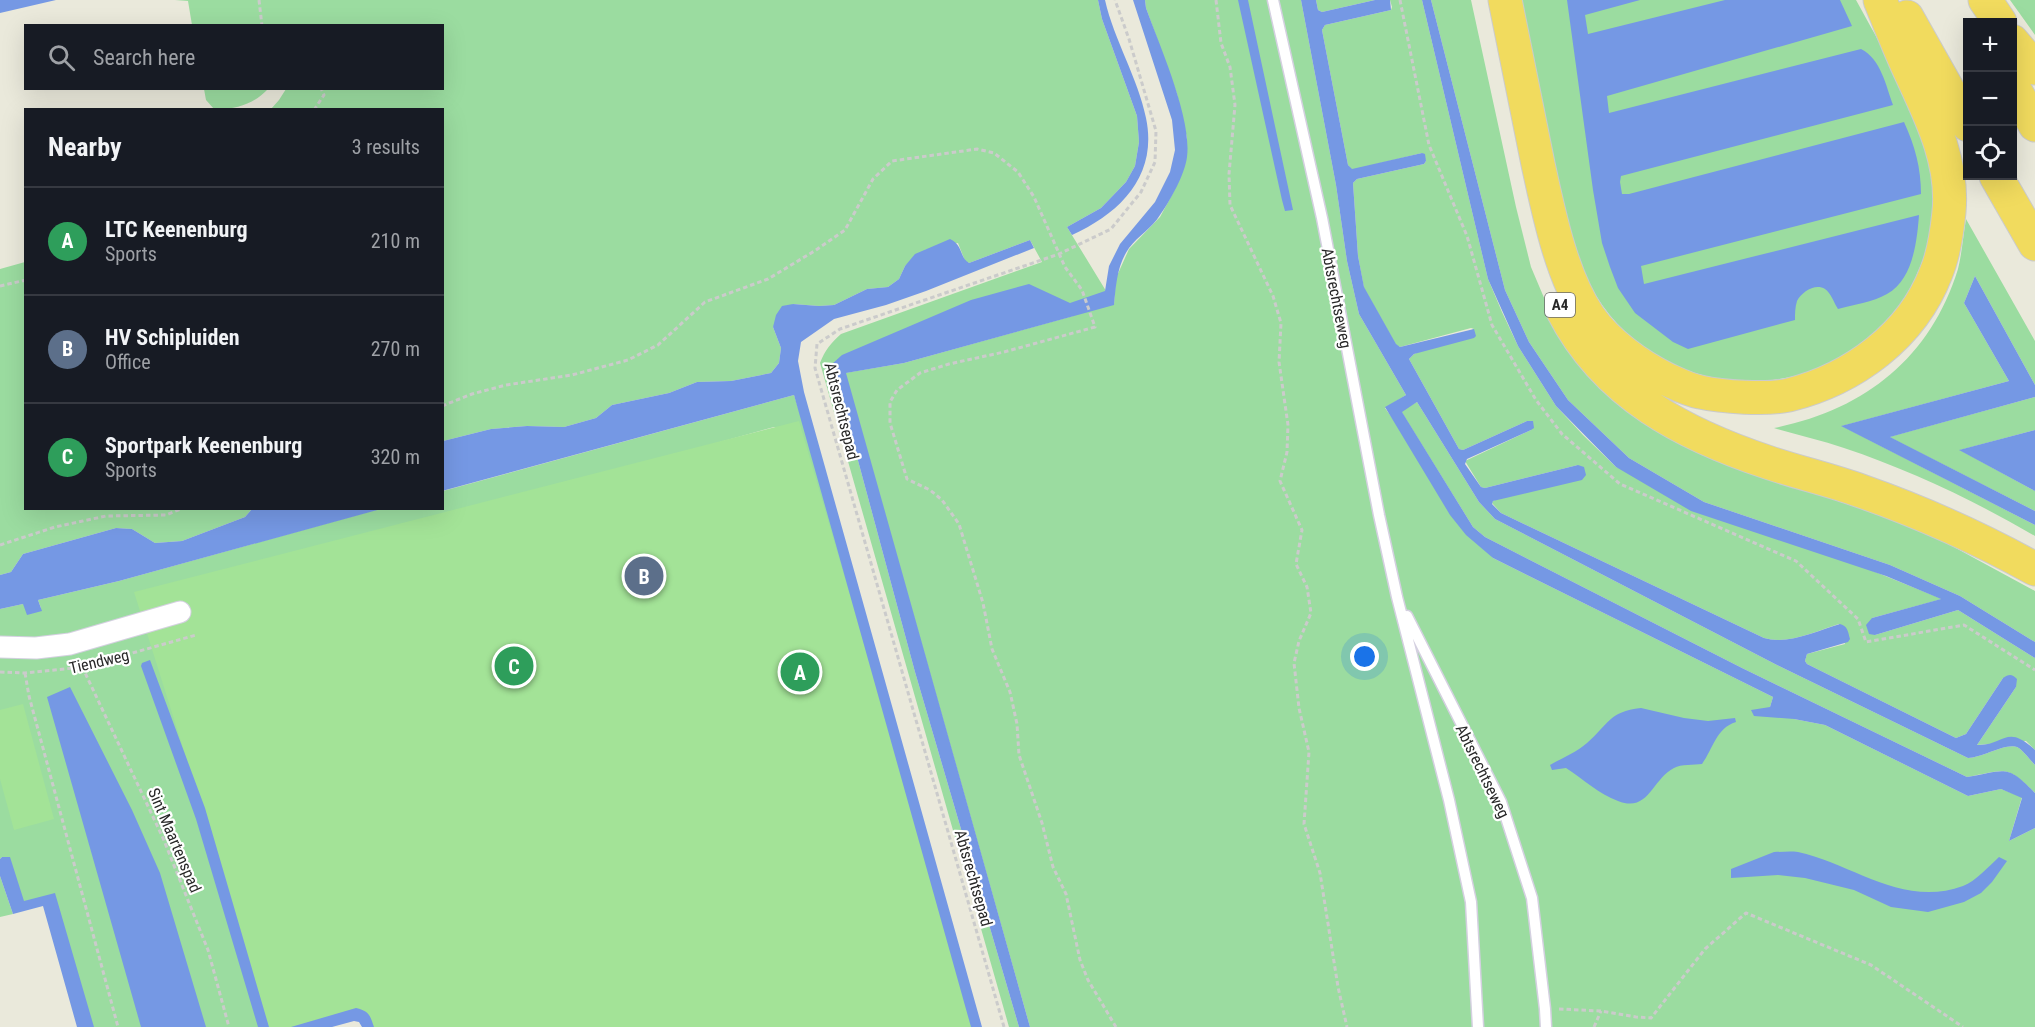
<!DOCTYPE html>
<meta charset="utf-8">
<style>
:root{--surface:#171b24;--page:#20242c;--text:#f1f3f6;--muted:#9ea1a6;--line:#363941;--accent:#d93025}
body{margin:0;font-family:"Roboto Condensed",sans-serif;background:var(--page);color:var(--text)}
.controls{position:absolute;right:18px;top:18px;display:grid;overflow:hidden;border-radius:0px;box-shadow:0 6px 24px #0002}
.controls button{width:54px;height:54px;display:grid;place-items:center;padding:0;border:0;border-bottom:2px solid var(--line);background:var(--surface);color:var(--text);font:30px sans-serif}
.you{position:absolute;left:1365px;top:657px;width:21px;height:21px;margin:-15px;border:4px solid #fff;border-radius:50%;background:#1a73e8;box-shadow:0 0 0 9px #1a73e833}
.badge{display:grid;place-items:center;width:39px;height:39px;border-radius:50%;background:var(--accent);color:#fff;font-size:20px;font-weight:700}
.pin{position:absolute;translate:-50% -50%;border:3px solid #fff;box-shadow:0 2px 6px #0006}
.list{margin:0;padding:0;list-style:none}
h2{display:flex;justify-content:space-between;align-items:center;height:78px;margin:0;padding:0 24px;font-size:26px}
h2 small{font-size:20px;font-weight:400;color:var(--muted)}
.list li{display:grid;grid-template-columns:39px 1fr auto;gap:18px;align-items:center;box-sizing:border-box;height:108px;padding:0 24px;border-top:2px solid var(--line)}
.list b{display:block;font-size:22px;white-space:nowrap}
.list p{margin:0;font-size:20px;white-space:nowrap;color:var(--muted)}
.list em{font-size:20px;font-style:normal;color:var(--muted)}
.icon{flex:none;width:33px;height:33px;fill:none;stroke:currentColor;stroke-width:2;stroke-linecap:round;stroke-linejoin:round}
.map{position:relative;flex:none;width:2035px;height:1027px;overflow:hidden}
.search{position:absolute;background:var(--surface);box-shadow:0 6px 24px #0002;left:24px;top:24px;width:420px;height:66px;display:flex;align-items:center;gap:15px;box-sizing:border-box;padding:0 21px;border-radius:0px;color:var(--muted);font-size:22px}
.panel{position:absolute;background:var(--surface);box-shadow:0 6px 24px #0002;left:24px;top:108px;width:420px;height:402px;border-radius:0px}
.map>svg:first-child{display:block}
.green{fill:#9bdca0}
.pitch{fill:#a3e397}
.water{fill:#7598e4}
.lines{fill:none;stroke-linecap:round;stroke-linejoin:round}
.service-casing{stroke:#d4d0e0;stroke-width:13}
.minor-casing{stroke:#d4d0e0;stroke-width:23}
.motorway-casing{stroke:#cbcbcb;stroke-width:35}
.path{stroke:#cbcbcb;stroke-width:3;stroke-dasharray:4.5 3;stroke-linecap:butt}
.service{stroke:#fff;stroke-width:10}
.minor{stroke:#fff;stroke-width:21}
.motorway{stroke:#f1db5e;stroke-width:33}
.labels{text-anchor:middle;stroke-width:4.5;stroke-linejoin:round;paint-order:stroke}
.shield{fill:#fff;stroke:#686868;stroke-width:1.5}
.shield-label{font-size:15px;font-weight:bold;fill:#282828}
.street-label{font-size:16px;fill:#282828;stroke:#fff}
</style>
<div class="map">
<svg width="2035" height="1027" viewBox="0 0 2035 1027">
<rect width="100%" height="100%" fill="#eae9db"/>
<path class="green" d="M 175,0 L 1098,0 L 1102,19 L 1137,116 L 1139,142 L 1135,166 L 1126,182 L 1101,208 L 1067,227 L 1114,304 L 1116,278 L 1129,249 L 1160,217 L 1173,193 L 1187,138 L 1177,94 L 1146,8 L 1145,0 L 1301,0 L 1336,185 L 1347,261 L 1359,314 L 1406,395 L 1385,408 L 1493,558 L 1773,697 L 1770,707 L 1794,719 L 1825,725 L 1968,796 L 2001,789 L 2022,797 L 2009,841 L 2035,828 L 2035,1027 L 1030,1027 L 845,373 L 904,363 L 1073,316 L 832,364 L 915,672 L 1019,1027 L 1009,1027 L 820,363 C 825,350 831,343 841,334 L 1042,262 L 1030,240 L 969,263 L 965,261 L 958,243 L 925,250 L 905,266 L 899,279 L 888,287 L 867,289 L 834,305 L 819,306 L 793,304 L 773,327 L 781,348 L 779,363 L 771,373 L 731,381 L 697,382 L 669,393 L 612,405 L 596,418 L 564,427 L 527,426 L 491,429 L 443,441 L 442,110 L 271,109 L 279,100 L 286,89 L 442,88 L 442,26 L 192,25 L 188,1 Z
M 1316,0 L 1375,0 L 1322,12 L 1318,10 Z
M 1390,0 L 1422,0 L 1488,279 L 1502,312 L 1518,346 L 1556,406 L 1583,435 L 1616,467 L 1942,599 L 1872,618 L 1875,635 L 1958,610 L 2035,658 L 2035,750 L 2026,741 L 1977,745 L 2016,687 L 2003,678 L 1966,734 L 1956,738 L 1807,664 L 1805,661 L 1807,654 L 1845,644 L 1839,624 C 1817,631 1788,645 1764,638 L 1501,513 L 1492,503 L 1493,501 L 1578,465 L 1485,488 L 1481,487 L 1465,461 L 1531,430 L 1527,421 L 1463,450 L 1459,449 L 1409,359 L 1414,354 L 1474,329 L 1471,328 L 1400,347 L 1396,345 L 1364,288 L 1358,256 L 1353,183 L 1357,179 L 1424,164 L 1426,161 L 1422,153 L 1352,170 L 1348,165 L 1322,30 L 1325,25 L 1391,10 L 1392,7 Z
M 1431,0 L 1471,0 L 1516,207 L 1531,267 L 1553,319 L 1639,418 L 1668,438 L 1726,464 L 1874,513 L 1941,540 L 2035,591 L 2035,642 L 1960,596 L 1890,565 L 1704,502 L 1629,458 L 1568,400 L 1529,342 L 1505,290 Z
M 1521,0 L 1856,0 C 1887,57 1930,127 1933,193 C 1935,219 1930,243 1920,267 C 1866,405 1673,423 1595,294 C 1570,253 1563,204 1553,157 C 1542,104 1531,52 1521,0 Z
M 2010,0 L 2035,0 L 2035,35 Z
M 204,89 L 204,88 L 268,89 C 253,105 234,110 214,109 L 206,100 Z
M 1966,219 L 2035,341 L 2035,385 L 1975,276 L 1964,303 L 2009,381 L 1842,426 L 2035,525 L 2035,536 C 1975,501 1910,470 1844,448 C 1821,440 1797,435 1774,428 C 1864,410 1930,359 1958,269 C 1962,253 1963,236 1966,219 Z
M 25,262 L 26,508 L 252,509 L 245,517 L 182,541 L 155,543 L 132,529 L 116,528 L 23,554 L 11,572 L 0,575 L 0,269 Z
M 794,395 L 811,448 L 912,818 L 784,430 L 774,427 L 494,505 L 370,1014 L 268,1027 L 92,1027 L 54,895 L 23,902 L 2,857 L 0,859 L 0,609 L 23,604 L 41,608 L 38,600 L 119,581 L 379,509 L 442,508 L 443,491 Z
M 2035,397 L 2035,430 L 1960,450 L 2035,491 L 2035,511 L 1889,437 Z
M 1417,402 L 1479,502 L 1495,519 L 1775,664 L 1968,758 C 1982,758 2005,743 2017,747 C 2023,750 2030,760 2035,765 L 2035,793 C 2006,764 2006,770 1967,777 L 1742,668 L 1485,537 L 1473,527 L 1401,411 Z
M 0,876 L 13,914 L 0,917 Z"/>
<path class="pitch" d="M 799,421 L 976,1027 L 369,1027 L 364,1014 L 313,1027 L 268,1027 L 202,808 L 134,592 Z
M 23,704 L 54,819 L 14,830 L 0,779 L 0,710 Z"/>
<path class="water" d="M 0,0 L 56,0 L 0,13 Z
M 1098,0 L 1105,0 C 1114,40 1138,78 1146,118 C 1158,175 1121,213 1072,235 L 1067,227 L 1101,208 L 1126,182 L 1135,166 L 1139,142 L 1137,116 L 1102,19 Z
M 1133,0 L 1145,0 L 1146,8 C 1160,47 1192,118 1187,157 C 1185,174 1170,201 1160,215 C 1152,228 1138,236 1129,248 C 1117,265 1116,285 1114,305 L 904,363 L 846,373 L 1030,1027 L 1019,1027 L 915,672 L 832,364 L 842,355 L 971,300 L 1029,284 L 1070,303 L 1105,291 L 1109,266 L 1120,244 L 1155,202 L 1170,172 L 1175,150 L 1172,120 Z
M 1238,0 L 1248,0 L 1293,210 L 1285,211 L 1282,200 Z
M 1301,0 L 1316,0 L 1318,10 L 1322,12 L 1375,0 L 1390,0 L 1391,10 L 1325,25 L 1322,30 L 1348,165 L 1352,169 L 1422,153 L 1425,154 L 1426,161 L 1424,164 L 1357,179 L 1353,183 L 1358,256 L 1364,287 L 1396,344 L 1400,347 L 1474,329 L 1476,336 L 1474,338 L 1414,354 L 1409,359 L 1459,449 L 1463,450 L 1527,421 L 1533,421 L 1534,428 L 1531,430 L 1467,459 L 1465,464 L 1481,487 L 1485,488 L 1578,465 L 1584,467 L 1586,475 L 1582,480 L 1493,501 L 1492,504 L 1501,513 L 1764,638 C 1788,645 1817,631 1840,624 C 1848,626 1848,632 1850,639 L 1848,642 L 1807,654 L 1805,661 L 1807,664 L 1956,738 L 1966,734 L 2003,678 C 2009,674 2012,674 2017,679 L 2016,687 L 1977,745 C 2005,746 2006,723 2035,750 L 2035,765 C 2030,760 2023,750 2017,747 C 2005,743 1982,758 1968,758 L 1775,664 L 1495,519 L 1479,502 L 1417,402 L 1402,412 L 1473,527 L 1485,537 L 1742,668 L 1967,777 C 2006,771 2006,763 2035,793 L 2035,828 L 2009,841 L 2022,798 L 2001,789 L 1968,796 L 1825,725 L 1794,719 L 1754,716 L 1751,710 L 1770,707 L 1773,697 L 1493,558 L 1466,535 L 1450,515 L 1385,407 L 1406,395 L 1359,314 L 1347,261 L 1336,185 Z
M 1422,0 L 1431,0 L 1505,290 L 1529,342 L 1568,400 L 1629,458 L 1704,502 L 1890,565 L 1960,596 L 2035,642 L 2035,658 L 1958,610 L 1875,635 L 1869,634 L 1866,625 L 1872,618 L 1941,599 L 1886,576 L 1691,511 L 1616,467 L 1556,406 L 1518,346 L 1488,279 Z
M 1567,0 L 1640,0 L 1585,15 L 1588,34 L 1725,0 L 1840,0 L 1852,26 L 1607,96 L 1609,113 L 1861,49 C 1881,59 1886,86 1893,105 L 1621,176 L 1620,182 L 1622,194 L 1629,194 L 1904,122 C 1915,146 1921,168 1921,194 L 1641,266 L 1644,284 L 1919,215 C 1917,241 1913,280 1887,294 C 1873,302 1853,305 1838,309 C 1834,303 1831,293 1825,289 C 1815,283 1802,292 1797,301 C 1795,307 1795,314 1795,320 L 1688,349 L 1673,342 L 1635,313 L 1618,288 L 1610,267 L 1602,243 L 1593,190 Z
M 950,239 C 964,246 959,257 969,263 L 1030,240 L 1034,248 L 926,291 L 886,305 L 834,319 L 801,342 L 798,361 L 804,392 L 982,1027 L 971,1027 L 794,395 L 442,491 L 443,441 L 491,429 L 527,426 L 564,427 L 596,418 L 612,405 L 669,393 L 697,382 L 731,381 L 771,373 L 779,363 L 781,348 L 773,327 L 776,315 L 782,306 L 793,304 L 819,306 L 834,305 L 867,289 L 888,287 L 899,279 L 905,266 L 915,254 Z
M 1975,276 L 2035,385 L 2035,397 L 1890,437 L 2035,511 L 2035,525 L 1841,426 L 2009,381 L 1964,303 Z
M 2035,430 L 2035,491 L 1959,450 Z
M 252,509 L 381,509 L 119,581 L 38,600 L 42,611 L 27,615 L 23,604 L 0,609 L 0,575 L 11,572 L 23,554 L 116,528 L 132,529 L 155,543 L 182,541 L 245,517 Z
M 150,660 L 205,808 L 269,1027 L 258,1027 L 196,819 L 141,666 L 142,663 Z
M 70,687 L 132,810 L 160,873 L 206,1027 L 141,1027 L 47,697 Z
M 1641,708 L 1684,718 L 1708,721 L 1735,718 L 1736,722 C 1716,728 1713,749 1702,764 C 1694,765 1681,764 1674,768 C 1652,779 1649,813 1618,801 C 1599,794 1583,779 1566,768 L 1552,770 L 1550,765 C 1562,758 1577,752 1587,743 C 1609,724 1608,712 1641,708 Z
M 1774,852 C 1782,852 1790,851 1798,852 C 1853,864 1903,908 1963,886 C 1976,881 1989,866 1999,857 L 2007,861 L 1992,882 L 1981,893 L 1964,902 L 1928,912 L 1891,907 L 1854,890 L 1805,878 L 1778,875 L 1731,878 L 1731,869 Z
M 2,857 L 10,857 L 24,901 L 55,893 L 94,1027 L 77,1027 L 43,906 L 13,914 L 0,876 L 0,859 Z
M 356,1008 C 369,1011 370,1015 374,1027 L 362,1027 L 359,1022 L 354,1021 L 332,1027 L 291,1027 Z"/>
<g class="lines">
<defs>
<path id="service" d="M 1273,0 L 1322,218 L 1379,515 L 1397,597 L 1449,800 L 1471,902 L 1478,1027
M 1407,616 L 1501,802 L 1532,898 L 1545,1009 L 1546,1027"/>
<path id="minor" d="M 0,647 L 36,648 L 70,644 L 180,612"/>
<path id="motorway" d="M 1505,0 C 1516,55 1527,110 1538,164 C 1549,214 1561,275 1589,317 C 1607,343 1639,366 1666,379 C 1677,384 1689,390 1700,392 C 1722,397 1767,400 1789,395 C 1853,379 1912,336 1936,273 C 1944,254 1947,232 1949,212 C 1954,160 1929,113 1908,67 C 1898,45 1889,22 1880,0
M 1985,0 L 2000,22
M 1907,17 L 1968,125
M 2012,41 L 2035,68
M 2012,85 L 2035,125
M 1996,176 L 2035,244
M 1563,311 C 1606,395 1685,435 1770,463 C 1800,473 1831,480 1861,491 C 1921,512 1979,538 2035,569"/>
</defs>
<use href="#service" class="service-casing"/>
<use href="#minor" class="minor-casing"/>
<use href="#motorway" class="motorway-casing"/>
<path class="path" d="M 259,0 L 262,26
M 1216,0 L 1221,43 L 1230,67 L 1235,105 L 1229,174 L 1230,205 L 1273,296 L 1281,323 L 1279,362 L 1288,425 L 1287,452 L 1280,481 L 1302,530 L 1296,564 L 1307,587 L 1311,613 L 1299,641 L 1294,663 L 1299,708 L 1309,752 L 1304,824 L 1320,873 L 1338,987 L 1347,1027
M 1400,0 L 1429,145 L 1467,236 L 1492,325 L 1536,400 L 1562,434 L 1620,484 L 1796,561 L 1858,619 L 1866,642 L 1964,625 L 2035,670
M 314,110 L 324,95 L 321,88
M 0,286 L 26,280
M 442,406 L 472,394 L 506,385 L 572,375 L 628,360 L 658,345 L 705,302 L 768,279 L 816,250 L 845,230 L 873,179 L 892,161 L 977,149 L 994,153 L 1018,172 L 1034,197 L 1065,267 L 1082,290 L 1095,327 L 1004,352 L 949,364 L 920,373 L 897,390 L 890,402 L 890,423 L 907,479 L 930,490 L 942,500 L 959,524 L 983,603 L 992,649 L 1010,692 L 1017,724 L 1019,755 L 1042,823 L 1053,867 L 1066,894 L 1080,960 L 1088,980 L 1116,1027
M 0,545 L 55,527 L 106,516 L 166,515 L 183,508
M 79,660 L 163,838 L 208,950 L 229,1027
M 0,672 L 25,673 L 83,667 L 196,635
M 25,673 L 29,696 L 118,1027
M 1559,1009 L 1601,1011 L 1636,1017 L 1651,1018 L 1705,949 L 1746,913 L 1871,965 L 1963,1027
M 1004,1027 L 815,368 L 817,344 L 840,329 L 1059,254 L 1111,229 L 1141,192 L 1155,162 L 1156,131 L 1129,39 L 1115,0
M 1594,1027 L 1601,1011"/>
<use href="#service" class="service"/>
<use href="#minor" class="minor"/>
<use href="#motorway" class="motorway"/>
</g>
<g class="labels">
<rect class="shield" x="1545" y="293" width="30" height="24" rx="4.5"/>
<g class="shield-label">
<text x="1560" y="310">A4</text>
</g>
<g class="street-label">
<text transform="translate(1337 298) rotate(79)" y="6">Abtsrechtseweg</text>
<text transform="translate(842 411) rotate(76)" y="6">Abtsrechtsepad</text>
<text transform="translate(99 661) rotate(-13)" y="6">Tiendweg</text>
<text transform="translate(1483 771) rotate(64)" y="6">Abtsrechtseweg</text>
<text transform="translate(175 840) rotate(67)" y="6">Sint Maartenspad</text>
<text transform="translate(974 878) rotate(74)" y="6">Abtsrechtsepad</text>
</g>
</g>
</svg>
<div class="controls">
<button>+</button>
<button>−</button>
<button><svg class="icon" aria-label="locate" viewBox="0 0 24 24"><circle cx="12" cy="12" r="6"/><path d="M12 2v4M12 18v4M2 12h4M18 12h4"/></svg></button>
</div>
<div class="you"></div>
<div class="pin badge" style="left:800px;top:672px;background:#2e9e5b">A</div>
<div class="pin badge" style="left:644px;top:576px;background:#5c6f8a">B</div>
<div class="pin badge" style="left:514px;top:666px;background:#2e9e5b">C</div>
<div class="search"><svg class="icon" aria-label="search" viewBox="0 0 24 24"><circle cx="10" cy="10" r="6"/><path d="M15 15l6 6"/></svg>Search here</div>
<section class="panel">
<h2>Nearby<small>3 results</small></h2>
<ul class="list">
<li><span class="badge" style="background:#2e9e5b">A</span><div><b>LTC Keenenburg</b><p>Sports</p></div><em>210 m</em></li>
<li><span class="badge" style="background:#5c6f8a">B</span><div><b>HV Schipluiden</b><p>Office</p></div><em>270 m</em></li>
<li><span class="badge" style="background:#2e9e5b">C</span><div><b>Sportpark Keenenburg</b><p>Sports</p></div><em>320 m</em></li>
</ul>
</section>
</div>
